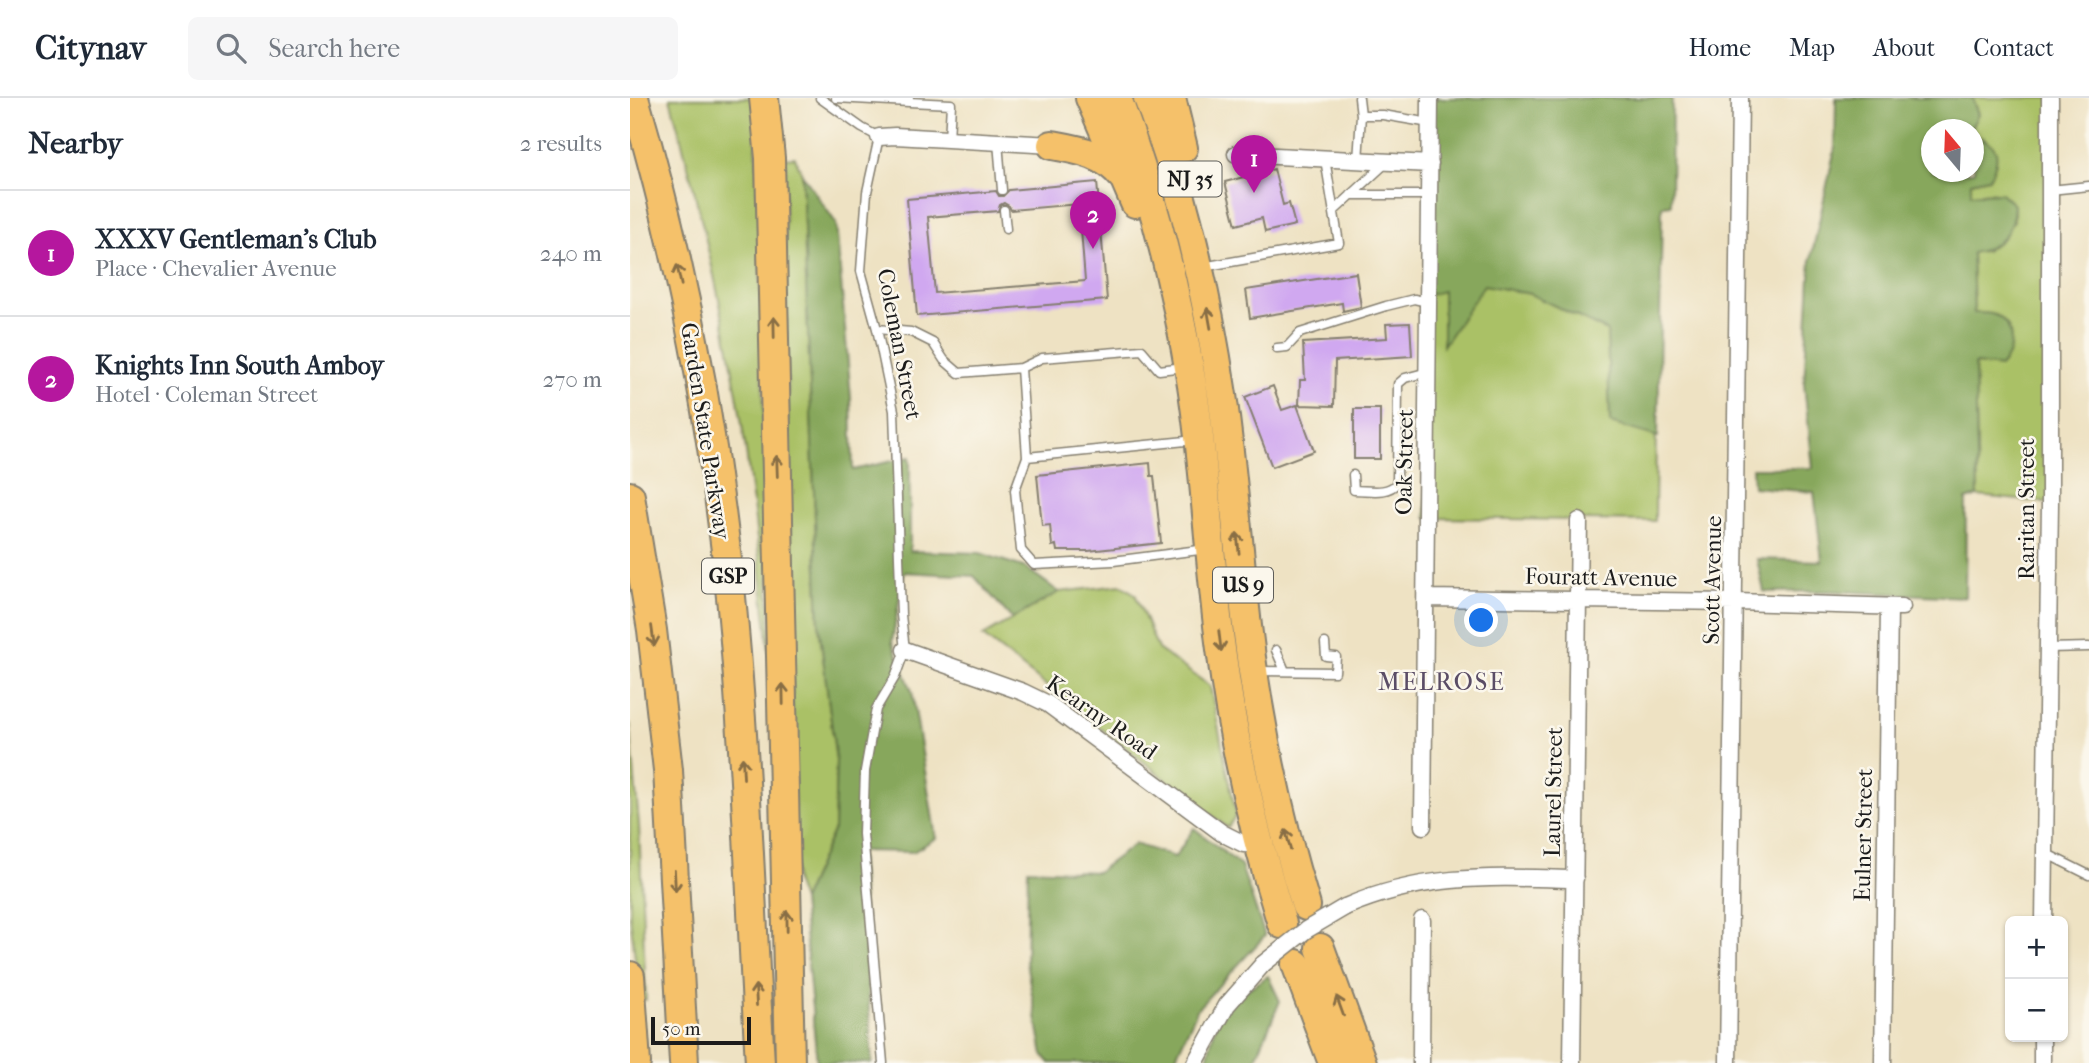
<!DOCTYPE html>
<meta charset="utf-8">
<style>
:root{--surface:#fff;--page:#f6f6f7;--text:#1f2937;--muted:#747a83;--line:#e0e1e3;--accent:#b5179e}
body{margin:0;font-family:"IM FELL French Canon",serif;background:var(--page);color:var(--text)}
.controls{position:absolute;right:21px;bottom:21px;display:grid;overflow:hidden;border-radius:10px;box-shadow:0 2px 5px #0004}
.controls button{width:63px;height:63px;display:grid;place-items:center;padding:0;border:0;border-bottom:2px solid var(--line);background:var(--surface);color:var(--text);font:35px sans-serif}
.compass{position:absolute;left:1291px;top:21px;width:63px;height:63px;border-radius:50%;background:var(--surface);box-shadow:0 2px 5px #0004;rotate:341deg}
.scale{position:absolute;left:21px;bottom:18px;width:100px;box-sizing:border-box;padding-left:7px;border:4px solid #1c1c1c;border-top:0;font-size:19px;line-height:24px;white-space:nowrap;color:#1c1c1c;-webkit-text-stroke:5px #fbf7ec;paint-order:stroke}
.you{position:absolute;left:852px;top:523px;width:24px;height:24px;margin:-18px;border:5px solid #fff;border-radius:50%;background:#1a73e8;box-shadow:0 0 0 10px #1a73e833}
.badge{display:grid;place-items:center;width:46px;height:46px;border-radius:50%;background:var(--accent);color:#fff;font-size:23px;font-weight:700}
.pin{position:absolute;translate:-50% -58px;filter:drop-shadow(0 2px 4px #0008)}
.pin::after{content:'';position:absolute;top:37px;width:24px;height:21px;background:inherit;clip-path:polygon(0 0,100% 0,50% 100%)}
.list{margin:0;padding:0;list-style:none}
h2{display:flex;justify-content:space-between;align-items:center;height:91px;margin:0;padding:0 28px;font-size:30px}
h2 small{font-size:23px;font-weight:400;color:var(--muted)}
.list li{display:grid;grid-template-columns:46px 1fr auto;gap:21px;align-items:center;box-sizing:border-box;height:126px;padding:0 28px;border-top:2px solid var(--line)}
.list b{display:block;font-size:26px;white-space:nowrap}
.list p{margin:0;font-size:23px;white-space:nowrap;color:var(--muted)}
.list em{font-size:23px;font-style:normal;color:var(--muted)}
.icon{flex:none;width:38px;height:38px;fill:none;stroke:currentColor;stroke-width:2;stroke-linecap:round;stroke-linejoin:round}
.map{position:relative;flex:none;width:1459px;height:965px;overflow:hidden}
header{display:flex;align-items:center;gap:42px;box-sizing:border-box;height:98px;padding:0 35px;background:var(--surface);border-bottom:2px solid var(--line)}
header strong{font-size:33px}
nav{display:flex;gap:38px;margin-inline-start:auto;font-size:24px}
.search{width:490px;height:63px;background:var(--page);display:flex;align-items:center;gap:18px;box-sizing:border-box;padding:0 24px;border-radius:10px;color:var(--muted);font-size:26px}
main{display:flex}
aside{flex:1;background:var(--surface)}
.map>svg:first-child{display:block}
.green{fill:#aac166;stroke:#636e41;stroke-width:2}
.forest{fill:#87a75b;stroke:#52623c;stroke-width:2}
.building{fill:#d0a8f0;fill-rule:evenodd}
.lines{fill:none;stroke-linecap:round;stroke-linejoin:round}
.lane-casing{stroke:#857f70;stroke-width:11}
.street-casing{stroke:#857f70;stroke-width:19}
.highway-casing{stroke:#857f70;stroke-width:32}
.lane{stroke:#fff;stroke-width:8}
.street{stroke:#fff;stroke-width:16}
.highway{stroke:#f5c16b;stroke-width:28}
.street-bridge-casing{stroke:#857f70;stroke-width:19;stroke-linecap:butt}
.street-bridge{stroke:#fff;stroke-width:16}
.oneway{stroke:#886e44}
.labels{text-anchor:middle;stroke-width:5;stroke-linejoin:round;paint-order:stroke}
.shield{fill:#fbf7ec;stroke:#5f5e5a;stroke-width:2}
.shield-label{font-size:21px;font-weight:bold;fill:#1c1c1c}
.street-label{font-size:23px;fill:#1c1c1c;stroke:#fbf7ec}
.neighbourhood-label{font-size:24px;letter-spacing:2px;fill:#5b4d66;stroke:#fbf7ec}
</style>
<header>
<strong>Citynav</strong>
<div class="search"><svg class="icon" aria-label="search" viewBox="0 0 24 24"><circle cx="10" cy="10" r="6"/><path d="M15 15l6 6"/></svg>Search here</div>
<nav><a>Home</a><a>Map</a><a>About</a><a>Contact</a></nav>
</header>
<main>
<aside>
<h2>Nearby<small>2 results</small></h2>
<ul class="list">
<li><span class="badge">1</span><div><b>XXXV Gentleman's Club</b><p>Place · Chevalier Avenue</p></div><em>240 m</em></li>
<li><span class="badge">2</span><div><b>Knights Inn South Amboy</b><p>Hotel · Coleman Street</p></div><em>270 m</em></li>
</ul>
</aside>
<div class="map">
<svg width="1459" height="965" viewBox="0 0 1459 965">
<rect width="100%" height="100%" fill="#fbf7ec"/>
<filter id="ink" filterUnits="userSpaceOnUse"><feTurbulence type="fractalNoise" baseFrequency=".0143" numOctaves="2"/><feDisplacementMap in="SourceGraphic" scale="14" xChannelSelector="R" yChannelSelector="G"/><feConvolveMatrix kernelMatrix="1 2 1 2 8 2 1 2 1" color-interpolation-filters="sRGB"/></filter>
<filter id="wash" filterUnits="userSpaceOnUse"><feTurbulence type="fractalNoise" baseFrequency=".00686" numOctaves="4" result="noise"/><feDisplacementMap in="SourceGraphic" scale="28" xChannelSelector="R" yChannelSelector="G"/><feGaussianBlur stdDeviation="1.57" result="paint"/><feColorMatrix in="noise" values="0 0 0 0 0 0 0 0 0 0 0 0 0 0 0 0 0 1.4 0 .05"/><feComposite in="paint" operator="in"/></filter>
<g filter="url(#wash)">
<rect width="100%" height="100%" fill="#eee2c3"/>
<path class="green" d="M 40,0 L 125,0 L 141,572 C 131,480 123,388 107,296 C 90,196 67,98 40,0 Z
M 1342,0 L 1420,0 L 1420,405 L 1348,398 L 1345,265 L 1366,217 L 1344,215 L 1342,154 L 1356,153 L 1384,123 L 1384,107 C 1368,92 1362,93 1341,96 L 1341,84 C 1359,82 1366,70 1365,53 L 1354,40 L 1344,39 L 1344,32 L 1340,32 L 1348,16 Z
M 165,59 L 172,76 L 189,527 L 206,663 L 204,731 L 172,803 L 165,783 L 154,60 Z
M 887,167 L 1027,217 L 1025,423 L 796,420 L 799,197 Z
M 491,487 L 505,496 L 528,551 L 580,588 L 606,716 L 598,730 L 353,538 L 429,494 Z
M 0,625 L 9,727 L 16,902 L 10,902 L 0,818 Z"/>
<path class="forest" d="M 800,0 L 1042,0 L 1041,107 L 1032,108 L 1028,339 L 980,325 L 977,233 L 900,196 L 854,187 L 813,248 L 813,193 L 799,197 Z
M 1206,0 L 1342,0 L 1348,17 L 1340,31 L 1302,32 L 1302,74 L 1344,74 L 1344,39 C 1369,44 1372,58 1359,80 L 1341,84 L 1341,96 L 1371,95 L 1384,107 C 1384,134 1369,150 1342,155 L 1344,215 C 1351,215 1361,214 1367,218 C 1387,229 1383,255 1370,269 L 1345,266 L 1348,398 L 1336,402 L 1335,499 L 1199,493 L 1134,494 L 1127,461 L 1192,463 L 1184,394 L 1123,389 L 1122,370 L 1183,370 L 1174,286 L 1181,161 L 1205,50 Z
M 172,76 L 206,125 L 221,300 L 223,372 L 280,359 L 280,453 L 350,455 L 396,470 L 429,494 L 382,521 L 344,478 L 274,474 L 262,544 L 282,593 L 306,740 L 283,754 L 230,753 L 242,965 L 187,965 L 172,803 L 204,731 L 206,663 L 189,527 Z
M 564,730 L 611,768 L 635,838 L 568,910 L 543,965 L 420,965 L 413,957 L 396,864 L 398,771 L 467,774 L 505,746 L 545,759 Z
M 638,878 L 650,903 L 624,965 L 576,965 L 590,909 Z"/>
<g id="blocks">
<path class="building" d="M 644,71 L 653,107 L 659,105 L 665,127 L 635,134 L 632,120 L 606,127 L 595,84 Z
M 467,84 L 477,202 L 287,218 L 277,101 L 366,93 L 369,98 L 373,98 L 379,92 ZM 374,105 L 379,108 L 381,112 L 449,106 L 455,183 L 305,195 L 298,119 L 368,113 L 370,107 Z
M 726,175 L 731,209 L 713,213 L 712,205 L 620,220 L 616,192 Z
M 780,225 L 782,258 L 705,263 L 704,308 L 669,307 L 670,282 L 675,282 L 673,245 L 757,240 L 756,226 Z
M 643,288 L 652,312 L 667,307 L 684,353 L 642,369 L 615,299 Z
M 724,311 L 750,311 L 750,361 L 724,361 Z
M 520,365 L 521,378 L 524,378 L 531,445 L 458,453 L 427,453 L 426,447 L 422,448 L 420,427 L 412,428 L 407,377 Z"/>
</g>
</g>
<g filter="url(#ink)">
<use href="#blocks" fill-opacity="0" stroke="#857f70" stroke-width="2"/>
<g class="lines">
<defs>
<path id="lane" d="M 190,0 L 232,30 L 249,39 L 237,94 L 231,173 L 247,231 L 264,313 L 271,517 L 275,552 L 265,579 L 246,611 L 235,673 L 233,736 L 253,965
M 206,0 L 279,4
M 279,0 L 279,4 L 321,6 L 319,41
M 729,0 L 731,17 L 753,17 L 800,25
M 368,44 L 372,92
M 728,63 L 731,17
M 1420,92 L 1459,88
M 721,97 L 799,97
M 374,112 L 376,131
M 704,113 L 756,65
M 572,169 L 709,145 L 695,61
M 247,231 L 281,234 L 303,245 L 314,262 L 329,275 L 391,270 L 412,260 L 512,252 L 529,272 L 554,269
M 647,250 L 657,249 L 670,235 L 756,208 L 784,201 L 798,204
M 391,270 L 397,359 L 566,342
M 397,359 L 385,392 L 391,452 L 404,467 L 483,463 L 577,451
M 723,377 L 724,392 C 739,392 757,397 767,385 L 768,286 L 775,280 L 798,274
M 1418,550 L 1459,549
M 646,552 L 655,573
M 626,573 L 705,574 L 706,559 L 696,558 L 695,545
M 1415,755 L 1459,777"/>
<path id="street" d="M 249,39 L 265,38 L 422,47
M 606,56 L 800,66
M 796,500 L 1105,504 L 1272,509
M 275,552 L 393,594 L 418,606 L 592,735 L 614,746 L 629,747
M 793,728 L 800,0
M 715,809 C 794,775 861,779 945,781
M 1414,823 L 1420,405 L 1420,0
M 565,965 L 597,907 L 633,866
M 791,965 L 792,822
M 942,965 L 949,423
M 1098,965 L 1110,0
M 1253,965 L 1259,509
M 1412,965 L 1412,939"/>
<path id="highway" d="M 4,0 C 52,163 84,330 101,499 C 116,654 121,810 130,965
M 134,0 L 140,60 L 160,965
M 460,0 L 505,105
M 487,0 C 522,93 546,189 562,287 C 576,374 579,464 591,551 C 603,644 624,736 652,826
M 518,0 C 555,96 577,196 592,297 C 603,374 608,451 617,528 C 628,622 648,717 676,808
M 541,0 L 553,50
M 422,47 C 450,52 475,56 493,79
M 0,398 L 22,532 L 38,672 L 54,965
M 690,850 L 732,965
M 666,866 L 703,965
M 0,878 L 6,965"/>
</defs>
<use href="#lane" class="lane-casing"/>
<use href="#street" class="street-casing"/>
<use href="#highway" class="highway-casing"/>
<use href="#lane" class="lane"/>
<use href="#street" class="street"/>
<use href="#highway" class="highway"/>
<defs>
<path id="street-bridge" d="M 633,866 L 676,832 L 715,809"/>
</defs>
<use href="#street-bridge" class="street-bridge-casing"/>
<use href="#street-bridge" class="street-bridge"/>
</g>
<defs><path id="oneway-shaft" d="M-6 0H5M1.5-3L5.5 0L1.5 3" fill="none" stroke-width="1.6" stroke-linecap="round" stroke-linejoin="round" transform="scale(1.75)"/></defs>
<g class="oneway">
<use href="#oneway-shaft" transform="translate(49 177) rotate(-102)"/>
<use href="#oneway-shaft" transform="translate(579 220) rotate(-100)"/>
<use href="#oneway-shaft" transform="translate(144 229) rotate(-91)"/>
<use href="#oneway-shaft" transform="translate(147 368) rotate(-92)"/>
<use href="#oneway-shaft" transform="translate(608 445) rotate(-96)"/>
<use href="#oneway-shaft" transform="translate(23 538) rotate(82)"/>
<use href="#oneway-shaft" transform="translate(590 543) rotate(83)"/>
<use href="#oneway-shaft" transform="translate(153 596) rotate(-91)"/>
<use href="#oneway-shaft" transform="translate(113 670) rotate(-93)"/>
<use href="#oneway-shaft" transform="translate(658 742) rotate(-104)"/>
<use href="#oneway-shaft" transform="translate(45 783) rotate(87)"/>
<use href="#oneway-shaft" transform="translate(157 823) rotate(-91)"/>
<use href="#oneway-shaft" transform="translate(126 897) rotate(-93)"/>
<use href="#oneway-shaft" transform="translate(710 908) rotate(-110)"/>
</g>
</g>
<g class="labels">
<g class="shield">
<rect x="528.5" y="63.5" width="63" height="35" rx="5"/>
<rect x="72" y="460.5" width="52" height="35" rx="5"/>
<rect x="583" y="469.5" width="60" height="35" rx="5"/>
</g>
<g class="shield-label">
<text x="560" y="88">NJ 35</text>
<text x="98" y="485">GSP</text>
<text x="613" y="494">US 9</text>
</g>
<g class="street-label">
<text transform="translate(270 246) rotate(79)" y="8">Coleman Street</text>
<text transform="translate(76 333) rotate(81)" y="8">Garden State Parkway</text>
<text transform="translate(774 364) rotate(-89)" y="8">Oak Street</text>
<text transform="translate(1396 411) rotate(-90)" y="8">Raritan Street</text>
<text transform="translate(971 479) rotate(1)" y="8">Fouratt Avenue</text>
<text transform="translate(1082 482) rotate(-89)" y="8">Scott Avenue</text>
<text transform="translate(472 619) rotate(35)" y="8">Kearny Road</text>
<text transform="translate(923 694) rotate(-89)" y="8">Laurel Street</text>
<text transform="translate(1233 737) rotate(-89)" y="8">Eulner Street</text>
</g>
<g class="neighbourhood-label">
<text x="812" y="592">MELROSE</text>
</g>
</g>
</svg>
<div class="controls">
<button>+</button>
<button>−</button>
</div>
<svg class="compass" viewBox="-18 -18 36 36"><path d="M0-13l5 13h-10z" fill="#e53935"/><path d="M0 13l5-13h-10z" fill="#747a83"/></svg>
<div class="scale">50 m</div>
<div class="you"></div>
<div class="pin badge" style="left:624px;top:95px">1</div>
<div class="pin badge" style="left:463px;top:151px">2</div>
</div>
</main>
